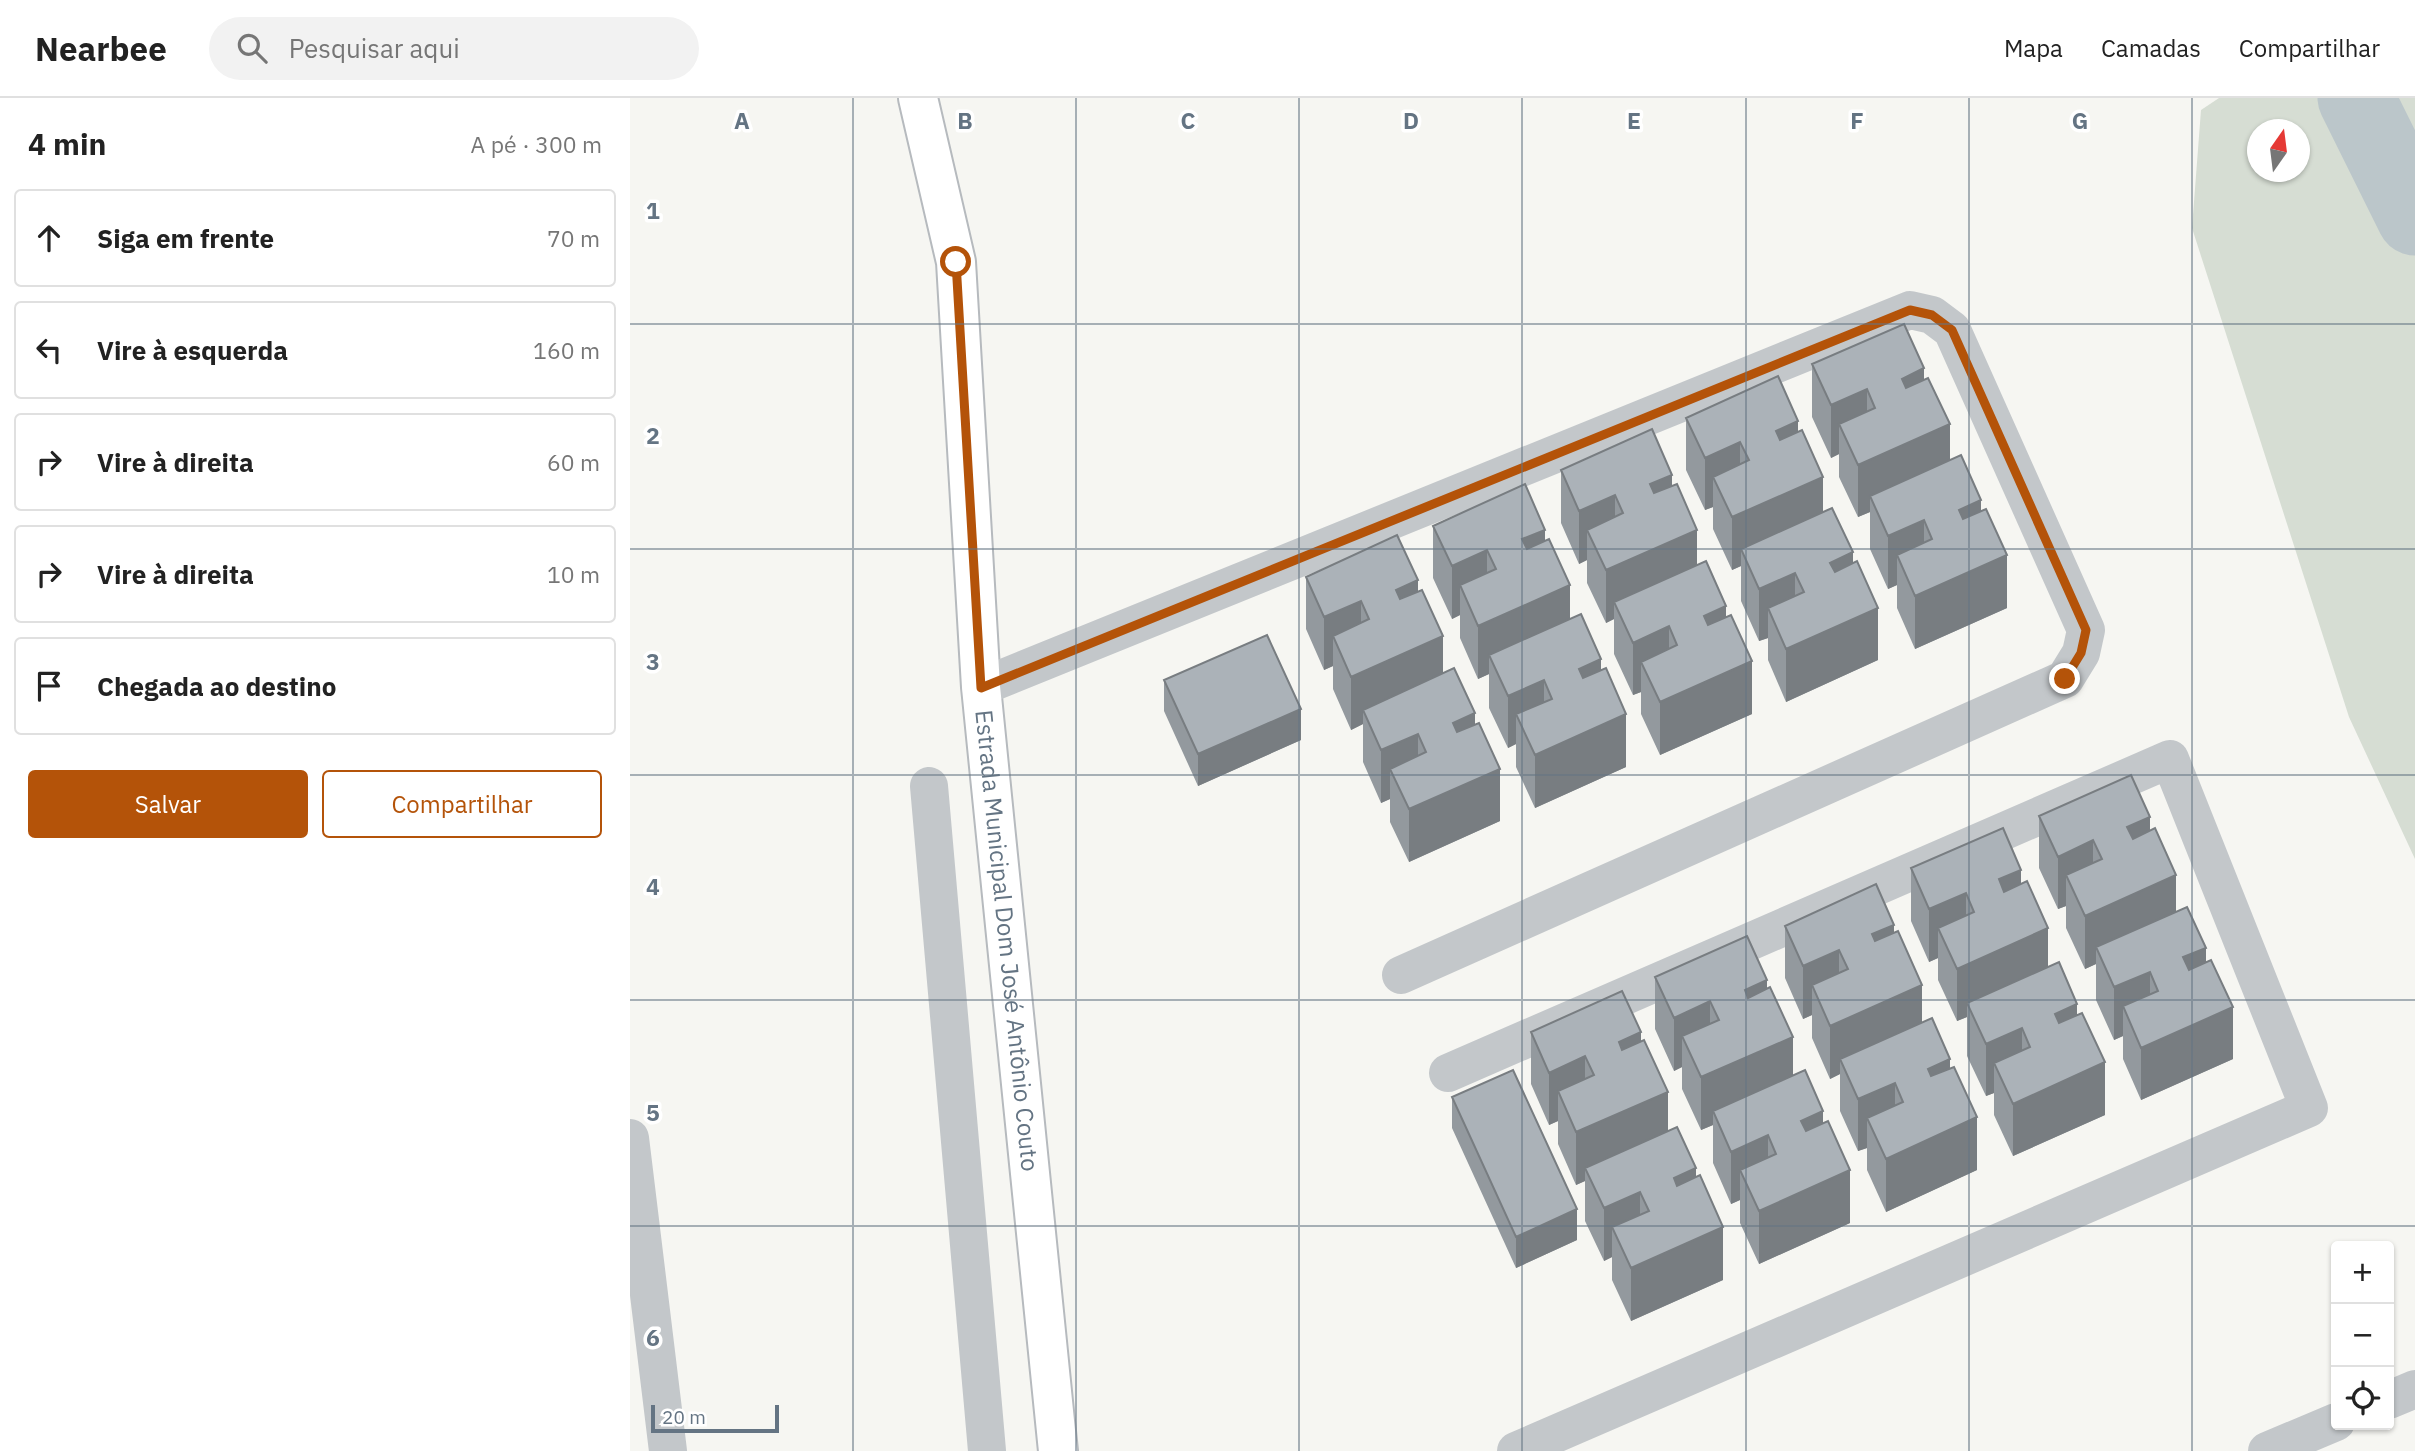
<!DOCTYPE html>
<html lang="pt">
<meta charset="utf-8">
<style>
:root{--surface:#fff;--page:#f2f2f2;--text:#222;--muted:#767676;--line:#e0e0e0;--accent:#b45309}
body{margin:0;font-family:"IBM Plex Sans",sans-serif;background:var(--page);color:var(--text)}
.controls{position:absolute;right:21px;bottom:21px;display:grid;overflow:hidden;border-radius:7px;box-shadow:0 2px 5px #0004}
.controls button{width:63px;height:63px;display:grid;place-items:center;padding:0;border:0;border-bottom:2px solid var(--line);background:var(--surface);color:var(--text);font:35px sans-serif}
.compass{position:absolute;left:1617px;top:21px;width:63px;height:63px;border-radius:50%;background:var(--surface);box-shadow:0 2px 5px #0004;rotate:14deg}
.scale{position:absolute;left:21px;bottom:18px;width:128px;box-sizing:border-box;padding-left:7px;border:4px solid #647483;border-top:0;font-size:19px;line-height:24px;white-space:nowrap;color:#647483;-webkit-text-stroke:5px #fff;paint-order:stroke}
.stop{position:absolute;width:21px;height:21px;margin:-16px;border:5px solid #b45309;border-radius:50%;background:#fff}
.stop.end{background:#b45309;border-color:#fff;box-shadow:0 2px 7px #0008}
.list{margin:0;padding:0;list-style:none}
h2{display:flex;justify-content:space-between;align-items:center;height:91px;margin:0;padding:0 28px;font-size:30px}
h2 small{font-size:23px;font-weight:400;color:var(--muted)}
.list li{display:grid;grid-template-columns:46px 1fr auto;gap:21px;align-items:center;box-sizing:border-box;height:98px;margin:0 14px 14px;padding:0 14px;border:2px solid var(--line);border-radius:7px}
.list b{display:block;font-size:26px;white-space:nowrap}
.list em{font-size:23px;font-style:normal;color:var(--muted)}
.actions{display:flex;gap:14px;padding:21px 28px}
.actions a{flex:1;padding:16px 0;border:2px solid var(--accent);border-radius:7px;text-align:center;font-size:24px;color:var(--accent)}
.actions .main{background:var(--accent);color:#fff}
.icon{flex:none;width:38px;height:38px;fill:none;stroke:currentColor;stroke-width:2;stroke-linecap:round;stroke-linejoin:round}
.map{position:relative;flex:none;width:1785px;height:1353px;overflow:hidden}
header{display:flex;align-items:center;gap:42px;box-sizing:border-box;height:98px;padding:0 35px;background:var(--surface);border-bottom:2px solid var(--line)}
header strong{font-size:33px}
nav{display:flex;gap:38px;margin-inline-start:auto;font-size:24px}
.search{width:490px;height:63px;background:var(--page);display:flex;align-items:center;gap:18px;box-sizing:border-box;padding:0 24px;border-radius:38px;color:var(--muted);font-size:26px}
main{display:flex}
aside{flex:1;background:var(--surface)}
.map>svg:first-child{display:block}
.green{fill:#d6ddd3;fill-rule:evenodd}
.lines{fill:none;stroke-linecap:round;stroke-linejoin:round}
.stream{stroke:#bbc6ca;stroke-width:12}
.river{stroke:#bbc6ca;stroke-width:77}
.major-casing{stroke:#b6babe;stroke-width:42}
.minor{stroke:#c3c7ca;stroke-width:38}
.major{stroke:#fff;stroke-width:38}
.wall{fill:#93999e}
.shaded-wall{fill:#787d81}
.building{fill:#abb2b8;stroke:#787d81;stroke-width:2}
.route{stroke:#b45309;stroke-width:9}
.grid{fill:none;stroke:#647483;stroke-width:2;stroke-opacity:0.55}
.labels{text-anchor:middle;stroke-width:7;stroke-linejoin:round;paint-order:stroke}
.street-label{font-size:24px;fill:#647483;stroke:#fff}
.grid-label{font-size:23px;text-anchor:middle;font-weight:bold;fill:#647483;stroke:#fff;stroke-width:7;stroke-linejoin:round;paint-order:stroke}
</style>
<header>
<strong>Nearbee</strong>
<div class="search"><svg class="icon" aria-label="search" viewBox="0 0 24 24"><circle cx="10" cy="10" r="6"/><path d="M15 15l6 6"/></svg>Pesquisar aqui</div>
<nav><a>Mapa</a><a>Camadas</a><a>Compartilhar</a></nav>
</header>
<main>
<aside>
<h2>4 min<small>A pé · 300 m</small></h2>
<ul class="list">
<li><svg class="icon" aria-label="ahead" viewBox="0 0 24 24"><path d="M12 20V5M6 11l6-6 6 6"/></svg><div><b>Siga em frente</b></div><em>70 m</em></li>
<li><svg class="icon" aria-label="left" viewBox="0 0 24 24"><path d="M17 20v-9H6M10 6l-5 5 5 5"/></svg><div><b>Vire à esquerda</b></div><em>160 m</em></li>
<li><svg class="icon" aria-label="right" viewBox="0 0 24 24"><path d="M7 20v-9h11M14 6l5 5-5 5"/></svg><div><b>Vire à direita</b></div><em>60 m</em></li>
<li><svg class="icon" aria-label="right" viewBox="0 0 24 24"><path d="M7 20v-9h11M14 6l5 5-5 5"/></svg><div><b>Vire à direita</b></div><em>10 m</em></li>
<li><svg class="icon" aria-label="arrive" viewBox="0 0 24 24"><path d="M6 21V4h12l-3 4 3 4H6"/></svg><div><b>Chegada ao destino</b></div></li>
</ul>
<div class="actions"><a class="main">Salvar</a><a>Compartilhar</a></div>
</aside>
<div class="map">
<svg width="1785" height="1353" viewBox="0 0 1785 1353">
<rect width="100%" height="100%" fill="#f6f6f2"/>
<path class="green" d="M 1589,0 L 1785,0 L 1785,761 L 1719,619 L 1562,130 L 1571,12 ZM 1628,32 L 1670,32 L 1670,74 L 1628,74 Z"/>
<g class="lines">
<path class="stream" d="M 1748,43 L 1785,46"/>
<path class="river" d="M 1726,0 L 1785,119"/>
<defs>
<g id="major">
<path id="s1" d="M 288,0 L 326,164 L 351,589 L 428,1353"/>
</g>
</defs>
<use href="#major" class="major-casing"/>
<path class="minor" d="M 351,589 L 1280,212 L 1302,217 L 1322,232 L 1456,532 L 1451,555 L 1435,581 L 771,877
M 299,688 L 357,1353
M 818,975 L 1540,661 L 1679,1010 L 886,1353
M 0,1040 L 38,1353
M 1759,1302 L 1785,1291
M 1637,1353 L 1706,1324"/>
<use href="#major" class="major"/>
</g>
<path class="wall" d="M 1182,266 L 1294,281 L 1320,362 L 1351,413 L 1377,510 L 1285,551 L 1267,510 L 1267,487 L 1258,491 L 1240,451 L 1240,414 L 1228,419 L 1209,379 L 1209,356 L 1201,360 L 1182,319 Z
M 1056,320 L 1168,334 L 1193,414 L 1223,465 L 1248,562 L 1156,604 L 1138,562 L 1138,540 L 1129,543 L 1111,503 L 1111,468 L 1102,472 L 1083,431 L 1083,409 L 1075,412 L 1056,372 Z
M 931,372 L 1042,388 L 1067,467 L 1096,519 L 1122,616 L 1030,657 L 1011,616 L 1011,594 L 1003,597 L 984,556 L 984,521 L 976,525 L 957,485 L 957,462 L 949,466 L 931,425 Z
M 803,428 L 915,442 L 940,521 L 971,572 L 996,669 L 905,710 L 886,669 L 886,646 L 878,650 L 859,610 L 859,576 L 848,581 L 830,540 L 830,517 L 822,521 L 803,480 Z
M 676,479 L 788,493 L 813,576 L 845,627 L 870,723 L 779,764 L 760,724 L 760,701 L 751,705 L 733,664 L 733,626 L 721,632 L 703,591 L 703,568 L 694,572 L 676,531 Z
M 534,582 L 671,642 L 568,688 L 534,613 Z
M 1409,718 L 1520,733 L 1546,814 L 1576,864 L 1603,961 L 1511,1002 L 1493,961 L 1493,938 L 1484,942 L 1466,902 L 1466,866 L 1455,871 L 1436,830 L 1436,808 L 1428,811 L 1409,770 Z
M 1281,770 L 1391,786 L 1418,869 L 1447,917 L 1475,1017 L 1383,1058 L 1364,1017 L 1364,995 L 1356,998 L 1337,958 L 1337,919 L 1327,923 L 1308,882 L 1308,860 L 1299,864 L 1281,823 Z
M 1155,828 L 1264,834 L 1292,924 L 1320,970 L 1347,1072 L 1256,1114 L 1237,1072 L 1237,1050 L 1228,1053 L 1210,1013 L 1210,976 L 1200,981 L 1182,940 L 1182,917 L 1173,921 L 1155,880 Z
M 1025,879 L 1137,891 L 1163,977 L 1193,1025 L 1220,1125 L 1129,1166 L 1110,1125 L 1110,1102 L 1101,1106 L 1083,1065 L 1083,1027 L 1071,1032 L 1052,991 L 1052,969 L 1044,973 L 1025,931 Z
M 901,934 L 1011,943 L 1038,1033 L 1066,1079 L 1093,1182 L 1001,1223 L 982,1182 L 982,1159 L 974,1163 L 955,1123 L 955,1083 L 946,1087 L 928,1046 L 928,1023 L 919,1027 L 901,986 Z
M 822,999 L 947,1142 L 886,1170 L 822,1030 Z"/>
<path class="shaded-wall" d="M 1294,270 L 1294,323 L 1272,281 Z
M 1237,291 L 1237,343 L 1209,326 L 1209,356 L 1201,360 L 1201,307 Z
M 1168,323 L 1168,376 L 1146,386 L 1146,333 Z
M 1320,326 L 1320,379 L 1240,398 L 1240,414 L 1228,419 L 1228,367 Z
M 1110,344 L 1110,397 L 1083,379 L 1083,409 L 1075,412 L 1075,360 Z
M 1042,377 L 1042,429 L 1020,439 L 1020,386 Z
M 1193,379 L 1193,431 L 1111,451 L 1111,468 L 1102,472 L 1102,419 Z
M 985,397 L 985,449 L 957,432 L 957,462 L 949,466 L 949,413 Z
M 1351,402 L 1351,454 L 1329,464 L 1329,412 Z
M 1294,422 L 1294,475 L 1267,457 L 1267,487 L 1258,491 L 1258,438 Z
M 915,432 L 915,484 L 892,441 Z
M 1067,432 L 1067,484 L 984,504 L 984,521 L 976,525 L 976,472 Z
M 857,452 L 857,504 L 830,487 L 830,517 L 822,521 L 822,468 Z
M 1223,454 L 1223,507 L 1200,465 Z
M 1377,457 L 1377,510 L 1285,551 L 1285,498 Z
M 1165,475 L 1165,528 L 1138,510 L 1138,540 L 1129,543 L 1129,491 Z
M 788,482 L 788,535 L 766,545 L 766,492 Z
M 940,487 L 940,540 L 859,557 L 859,576 L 848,581 L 848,528 Z
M 731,503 L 731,556 L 703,538 L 703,568 L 694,572 L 694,519 Z
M 1096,508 L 1096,561 L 1074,518 Z
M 1248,510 L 1248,562 L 1156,604 L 1156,551 Z
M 1039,528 L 1039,581 L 1011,564 L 1011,594 L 1003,597 L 1003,545 Z
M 813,538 L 813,590 L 733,612 L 733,626 L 721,632 L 721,579 Z
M 971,561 L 971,614 L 949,623 L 949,571 Z
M 1122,563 L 1122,616 L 1030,657 L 1030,604 Z
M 914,582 L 914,634 L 886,616 L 886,646 L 878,650 L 878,598 Z
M 671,611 L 671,642 L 568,688 L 568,656 Z
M 845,615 L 845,668 L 823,678 L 823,625 Z
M 996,616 L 996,669 L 905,710 L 905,657 Z
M 788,636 L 788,688 L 760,671 L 760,701 L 751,705 L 751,652 Z
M 870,671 L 870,723 L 779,764 L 779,711 Z
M 1520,719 L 1520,772 L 1497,781 L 1497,729 Z
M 1463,742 L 1463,795 L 1436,777 L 1436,808 L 1428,811 L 1428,759 Z
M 1391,772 L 1391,824 L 1369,834 L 1369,781 Z
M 1546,777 L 1546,830 L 1466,849 L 1466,866 L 1455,871 L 1455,818 Z
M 1336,795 L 1336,847 L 1308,830 L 1308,860 L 1299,864 L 1299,811 Z
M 1264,827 L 1264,879 L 1242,836 Z
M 1418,830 L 1418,883 L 1337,905 L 1337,919 L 1327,923 L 1327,871 Z
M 1576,850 L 1576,902 L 1553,912 L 1553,859 Z
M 1209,852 L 1209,904 L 1182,887 L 1182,917 L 1173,921 L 1173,868 Z
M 1520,874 L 1520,926 L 1493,908 L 1493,938 L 1484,942 L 1484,889 Z
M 1137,882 L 1137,934 L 1115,944 L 1115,892 Z
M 1292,887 L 1292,939 L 1210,961 L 1210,976 L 1200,981 L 1200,928 Z
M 1080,903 L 1080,956 L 1052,938 L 1052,969 L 1044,973 L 1044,920 Z
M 1447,906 L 1447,959 L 1425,968 L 1425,916 Z
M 1603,909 L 1603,961 L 1511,1002 L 1511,950 Z
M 1392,930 L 1392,983 L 1364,965 L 1364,995 L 1356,998 L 1356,946 Z
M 1011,934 L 1011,987 L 989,944 Z
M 1163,939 L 1163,991 L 1083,1013 L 1083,1027 L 1071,1032 L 1071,979 Z
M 955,958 L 955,1011 L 928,993 L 928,1023 L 919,1027 L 919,975 Z
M 1320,961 L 1320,1014 L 1298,971 Z
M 1475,964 L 1475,1017 L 1383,1058 L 1383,1006 Z
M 1265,985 L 1265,1038 L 1237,1020 L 1237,1050 L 1228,1053 L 1228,1001 Z
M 1038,994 L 1038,1046 L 955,1070 L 955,1083 L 946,1087 L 946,1034 Z
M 1193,1013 L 1193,1066 L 1171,1023 Z
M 1347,1019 L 1347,1072 L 1256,1114 L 1256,1061 Z
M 1138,1037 L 1138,1090 L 1110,1072 L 1110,1102 L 1101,1106 L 1101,1054 Z
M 1066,1070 L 1066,1122 L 1044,1133 L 1044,1080 Z
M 1220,1072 L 1220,1125 L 1129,1166 L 1129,1113 Z
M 1010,1094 L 1010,1146 L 982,1129 L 982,1159 L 974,1163 L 974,1110 Z
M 947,1111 L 947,1142 L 886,1170 L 886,1139 Z
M 1093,1129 L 1093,1182 L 1001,1223 L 1001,1170 Z"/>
<path class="building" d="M 1274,226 L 1294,270 L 1272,281 L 1276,290 L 1298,280 L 1320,326 L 1228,367 L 1209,326 L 1245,310 L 1237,291 L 1201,307 L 1182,266 Z
M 1148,278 L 1168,323 L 1146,333 L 1150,342 L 1172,332 L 1193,379 L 1102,419 L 1083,379 L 1119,362 L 1110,344 L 1075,360 L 1056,320 Z
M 1022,331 L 1042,377 L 1020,386 L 1024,395 L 1047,386 L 1067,432 L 976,472 L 957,432 L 993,415 L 985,397 L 949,413 L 931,372 Z
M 1331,357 L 1351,402 L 1329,412 L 1333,421 L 1356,411 L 1377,457 L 1285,498 L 1267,457 L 1302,441 L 1294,422 L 1258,438 L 1240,398 Z
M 895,386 L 915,432 L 892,441 L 897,451 L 919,441 L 940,487 L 848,528 L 830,487 L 866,471 L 857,452 L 822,468 L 803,428 Z
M 1202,410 L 1223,454 L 1200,465 L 1205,474 L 1227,463 L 1248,510 L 1156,551 L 1138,510 L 1174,494 L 1165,475 L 1129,491 L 1111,451 Z
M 767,437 L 788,482 L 766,492 L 770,501 L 792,492 L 813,538 L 721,579 L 703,538 L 739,521 L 731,503 L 694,519 L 676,479 Z
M 1076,463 L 1096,508 L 1074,518 L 1078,527 L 1101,517 L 1122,563 L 1030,604 L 1011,564 L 1047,547 L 1039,528 L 1003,545 L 984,504 Z
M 951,516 L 971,561 L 949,571 L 953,580 L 976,570 L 996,616 L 905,657 L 886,616 L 922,601 L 914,582 L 878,598 L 859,557 Z
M 637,537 L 671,611 L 568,656 L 534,582 Z
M 824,570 L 845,615 L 823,625 L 827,634 L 849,625 L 870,671 L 779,711 L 760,671 L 796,654 L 788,636 L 751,652 L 733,612 Z
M 1501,677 L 1520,719 L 1497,729 L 1503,741 L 1525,730 L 1546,777 L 1455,818 L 1436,777 L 1472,761 L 1463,742 L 1428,759 L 1409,718 Z
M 1373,730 L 1391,772 L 1369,781 L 1374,794 L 1397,783 L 1418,830 L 1327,871 L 1308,830 L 1344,814 L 1336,795 L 1299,811 L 1281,770 Z
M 1246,786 L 1264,827 L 1242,836 L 1245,843 L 1268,833 L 1292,887 L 1200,928 L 1182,887 L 1218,871 L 1209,852 L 1173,868 L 1155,828 Z
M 1557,809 L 1576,850 L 1553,859 L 1559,872 L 1581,862 L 1603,909 L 1511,950 L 1493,908 L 1528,893 L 1520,874 L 1484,889 L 1466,849 Z
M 1117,838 L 1137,882 L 1115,892 L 1118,900 L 1140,889 L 1163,939 L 1071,979 L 1052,938 L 1089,922 L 1080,903 L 1044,920 L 1025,879 Z
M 1429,864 L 1447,906 L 1425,916 L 1429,925 L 1452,915 L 1475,964 L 1383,1006 L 1364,965 L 1400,949 L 1392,930 L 1356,946 L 1337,905 Z
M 992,893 L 1011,934 L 989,944 L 992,952 L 1014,942 L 1038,994 L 946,1034 L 928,993 L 964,977 L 955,958 L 919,975 L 901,934 Z
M 1302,920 L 1320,961 L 1298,971 L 1301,978 L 1324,969 L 1347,1019 L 1256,1061 L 1237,1020 L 1273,1004 L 1265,985 L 1228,1001 L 1210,961 Z
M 883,972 L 947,1111 L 886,1139 L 822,999 Z
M 1175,972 L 1193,1013 L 1171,1023 L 1176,1033 L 1198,1023 L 1220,1072 L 1129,1113 L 1110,1072 L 1146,1056 L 1138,1037 L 1101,1054 L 1083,1013 Z
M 1047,1029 L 1066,1070 L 1044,1080 L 1047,1088 L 1070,1077 L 1093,1129 L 1001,1170 L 982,1129 L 1019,1113 L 1010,1094 L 974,1110 L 955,1070 Z"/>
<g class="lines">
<path class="route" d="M 326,164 L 351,590 L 1280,212 L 1302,217 L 1322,232 L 1456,532 L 1451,555 L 1435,581"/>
</g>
<path class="grid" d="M 223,0 L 223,1353M 446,0 L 446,1353M 669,0 L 669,1353M 892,0 L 892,1353M 1116,0 L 1116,1353M 1339,0 L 1339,1353M 1562,0 L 1562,1353M 0,226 L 1785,226M 0,451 L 1785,451M 0,677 L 1785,677M 0,902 L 1785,902M 0,1128 L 1785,1128"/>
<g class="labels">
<g class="street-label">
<text dy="8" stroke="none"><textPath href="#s1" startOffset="849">Estrada Municipal Dom José Antônio Couto</textPath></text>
</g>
</g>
<g class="grid-label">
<text x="112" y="31">A</text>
<text x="335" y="31">B</text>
<text x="558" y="31">C</text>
<text x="781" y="31">D</text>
<text x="1004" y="31">E</text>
<text x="1227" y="31">F</text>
<text x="1450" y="31">G</text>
<text x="23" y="121">1</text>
<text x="23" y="346">2</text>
<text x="23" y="572">3</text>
<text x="23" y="797">4</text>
<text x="23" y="1023">5</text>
<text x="23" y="1248">6</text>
</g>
</svg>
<div class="controls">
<button>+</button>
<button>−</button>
<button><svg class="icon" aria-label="locate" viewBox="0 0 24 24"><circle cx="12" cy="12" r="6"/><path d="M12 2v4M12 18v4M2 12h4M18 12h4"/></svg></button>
</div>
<svg class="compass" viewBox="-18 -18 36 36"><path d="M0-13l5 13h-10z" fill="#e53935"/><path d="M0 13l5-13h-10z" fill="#767676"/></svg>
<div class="scale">20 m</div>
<div class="stop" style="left:326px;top:164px"></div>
<div class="stop end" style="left:1435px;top:581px"></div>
</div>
</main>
